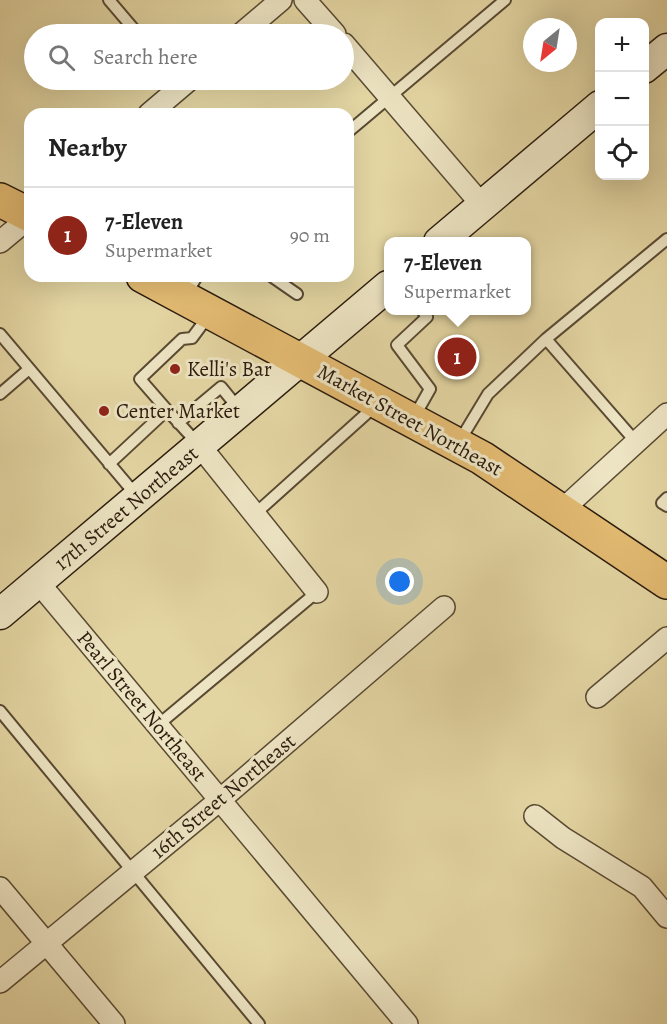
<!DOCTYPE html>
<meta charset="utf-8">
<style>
:root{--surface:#fff;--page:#f6f6f6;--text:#222;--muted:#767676;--line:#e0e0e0;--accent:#8f2418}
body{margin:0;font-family:Alegreya,serif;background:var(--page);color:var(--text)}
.controls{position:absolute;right:18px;top:18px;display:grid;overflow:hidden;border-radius:12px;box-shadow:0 6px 24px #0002}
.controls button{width:54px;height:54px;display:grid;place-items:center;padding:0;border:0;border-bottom:2px solid var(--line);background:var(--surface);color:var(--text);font:30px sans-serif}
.compass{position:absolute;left:523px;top:18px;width:54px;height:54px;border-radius:50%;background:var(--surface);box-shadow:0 6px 24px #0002;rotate:210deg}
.you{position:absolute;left:400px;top:582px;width:21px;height:21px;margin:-15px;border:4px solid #fff;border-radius:50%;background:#1a73e8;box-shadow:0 0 0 9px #1a73e833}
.badge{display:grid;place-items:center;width:39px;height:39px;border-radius:50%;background:var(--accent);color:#fff;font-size:20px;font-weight:700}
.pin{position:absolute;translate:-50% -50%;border:3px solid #fff;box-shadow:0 2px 6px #0006}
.popup{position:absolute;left:384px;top:237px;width:147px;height:78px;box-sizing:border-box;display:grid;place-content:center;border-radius:12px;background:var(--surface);filter:drop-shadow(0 2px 4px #0005);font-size:20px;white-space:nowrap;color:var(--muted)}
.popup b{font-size:22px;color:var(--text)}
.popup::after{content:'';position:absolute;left:50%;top:100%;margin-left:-12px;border:12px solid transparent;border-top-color:var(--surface)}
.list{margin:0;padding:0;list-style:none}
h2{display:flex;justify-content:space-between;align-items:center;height:78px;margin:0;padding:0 24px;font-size:26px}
h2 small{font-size:20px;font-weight:400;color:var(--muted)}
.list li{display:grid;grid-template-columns:39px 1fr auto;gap:18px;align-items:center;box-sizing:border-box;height:96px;padding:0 24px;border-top:2px solid var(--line)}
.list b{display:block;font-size:22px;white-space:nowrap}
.list p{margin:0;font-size:20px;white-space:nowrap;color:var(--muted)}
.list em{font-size:20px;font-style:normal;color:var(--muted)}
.icon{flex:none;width:33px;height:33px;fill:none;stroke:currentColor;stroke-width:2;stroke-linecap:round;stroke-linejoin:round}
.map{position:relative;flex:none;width:667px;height:1024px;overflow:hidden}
.search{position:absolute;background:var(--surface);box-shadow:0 6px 24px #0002;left:24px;top:24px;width:330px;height:66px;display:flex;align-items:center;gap:15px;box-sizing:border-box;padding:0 21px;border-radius:33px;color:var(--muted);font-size:22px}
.panel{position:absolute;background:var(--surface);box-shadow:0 6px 24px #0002;left:24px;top:108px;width:330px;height:174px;border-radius:18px}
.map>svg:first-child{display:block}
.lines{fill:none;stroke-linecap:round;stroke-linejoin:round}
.service-casing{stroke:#594a33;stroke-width:14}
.minor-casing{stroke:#594a33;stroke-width:24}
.secondary-casing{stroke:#2b1c0e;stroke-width:33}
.primary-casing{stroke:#2b1c0e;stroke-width:36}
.service{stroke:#ede4c3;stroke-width:10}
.minor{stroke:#ede4c3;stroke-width:21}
.secondary{stroke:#ede4c3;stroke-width:30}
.primary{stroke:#e2ba71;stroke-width:33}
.poi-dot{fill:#8f2418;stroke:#ede4c3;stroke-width:2}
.labels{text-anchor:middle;stroke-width:6;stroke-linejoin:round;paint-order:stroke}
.poi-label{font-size:21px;fill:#2b1c0e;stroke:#ede4c3;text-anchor:start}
.street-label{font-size:21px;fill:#2b1c0e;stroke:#ede4c3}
</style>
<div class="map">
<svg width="667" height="1024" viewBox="0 0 667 1024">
<rect width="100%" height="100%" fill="#e3d5a2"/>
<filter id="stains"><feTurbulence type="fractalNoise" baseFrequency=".00333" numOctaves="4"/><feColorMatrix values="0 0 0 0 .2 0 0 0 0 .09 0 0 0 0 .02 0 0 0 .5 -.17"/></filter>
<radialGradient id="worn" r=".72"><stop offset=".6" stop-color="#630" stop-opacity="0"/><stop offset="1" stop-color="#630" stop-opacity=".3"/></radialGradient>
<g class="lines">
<defs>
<path id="service" d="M 109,0 L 138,34
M 348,132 L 505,0
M 271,276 L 297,294
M 186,295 L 197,276
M 0,334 L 136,495
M 546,339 L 636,442
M 0,394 L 29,369
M 167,410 L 140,379 L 182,339 L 192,338 L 209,315
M 413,419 L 430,389 L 397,345 L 427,317 L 422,310
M 178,423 L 221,387 L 239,409
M 459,442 L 488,394 L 546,339 L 667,239
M 109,464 L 167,410 L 199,445
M 667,498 L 662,503 L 667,506
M 256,513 L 375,406
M 0,711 L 259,1024
M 158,725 L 317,592"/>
<path id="minor" d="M 305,0 L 335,34
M 241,34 L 281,0
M 344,44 L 482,205
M 149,114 L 189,80
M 0,242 L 30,217
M 200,446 L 317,592
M 562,510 L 667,414
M 38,582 L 407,1024
M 597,697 L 667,638
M 535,816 L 563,838 L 642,887 L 667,917
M 0,888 L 114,1024
M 0,982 L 221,799 L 444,607"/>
<path id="secondary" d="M 644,68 L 667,49
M 439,242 L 600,106
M 0,614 L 388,286"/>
<path id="primary" d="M 0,200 L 30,215
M 143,276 L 482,458 L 667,582"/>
</defs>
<use href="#service" class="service-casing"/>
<use href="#minor" class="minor-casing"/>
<use href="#secondary" class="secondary-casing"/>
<use href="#primary" class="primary-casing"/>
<use href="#service" class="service"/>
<use href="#minor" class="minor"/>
<use href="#secondary" class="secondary"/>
<use href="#primary" class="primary"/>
</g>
<g class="poi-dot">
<circle cx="175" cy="369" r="6"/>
<circle cx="104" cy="411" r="6"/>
</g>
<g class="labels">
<g class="poi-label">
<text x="187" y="376">Kelli's Bar</text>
<text x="116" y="418">Center Market</text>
</g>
<g class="street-label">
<text transform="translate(410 420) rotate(29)" y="7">Market Street Northeast</text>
<text transform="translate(126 508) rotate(-40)" y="7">17th Street Northeast</text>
<text transform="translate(142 706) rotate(50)" y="7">Pearl Street Northeast</text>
<text transform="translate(223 796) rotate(-40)" y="7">16th Street Northeast</text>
</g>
</g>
<rect width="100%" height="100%" filter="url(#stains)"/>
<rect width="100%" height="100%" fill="url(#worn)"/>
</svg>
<div class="controls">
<button>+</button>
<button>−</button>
<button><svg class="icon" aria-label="locate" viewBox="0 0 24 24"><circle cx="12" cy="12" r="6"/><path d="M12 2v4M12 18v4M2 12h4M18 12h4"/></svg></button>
</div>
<svg class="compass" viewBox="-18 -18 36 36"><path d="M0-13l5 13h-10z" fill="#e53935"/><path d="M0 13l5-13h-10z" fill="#767676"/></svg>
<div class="you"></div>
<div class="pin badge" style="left:457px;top:357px">1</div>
<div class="popup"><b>7-Eleven</b>Supermarket</div>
<div class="search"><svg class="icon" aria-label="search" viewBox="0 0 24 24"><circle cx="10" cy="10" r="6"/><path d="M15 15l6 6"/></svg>Search here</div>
<section class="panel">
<h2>Nearby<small></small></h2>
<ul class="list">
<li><span class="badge">1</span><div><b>7-Eleven</b><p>Supermarket</p></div><em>90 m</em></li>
</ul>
</section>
</div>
